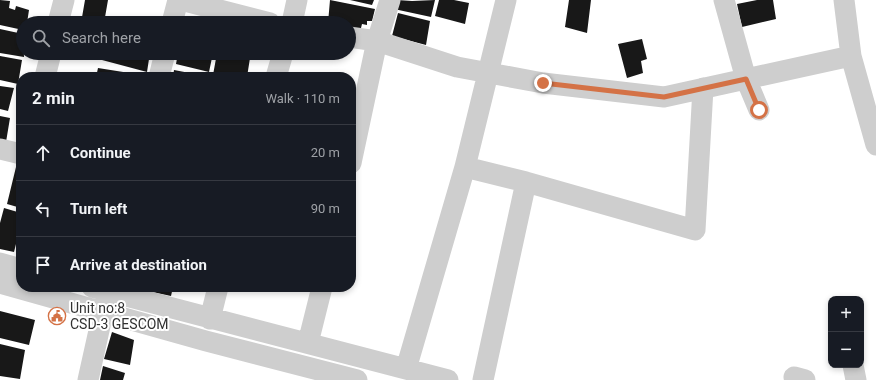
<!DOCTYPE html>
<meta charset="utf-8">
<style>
:root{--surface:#171b24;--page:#20242c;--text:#f1f3f6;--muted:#9ea1a6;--line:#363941}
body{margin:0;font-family:Roboto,sans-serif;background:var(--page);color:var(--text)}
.controls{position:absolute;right:12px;bottom:12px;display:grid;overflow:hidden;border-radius:8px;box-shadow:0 2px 6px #0003}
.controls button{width:36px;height:36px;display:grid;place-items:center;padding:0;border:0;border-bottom:1px solid var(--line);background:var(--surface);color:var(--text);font:20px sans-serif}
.stop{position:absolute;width:12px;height:12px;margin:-9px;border:3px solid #d47246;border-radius:50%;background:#fff}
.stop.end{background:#d47246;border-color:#fff;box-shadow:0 1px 4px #0008}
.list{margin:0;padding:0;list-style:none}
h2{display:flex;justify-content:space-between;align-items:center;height:52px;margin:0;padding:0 16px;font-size:17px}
h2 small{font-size:13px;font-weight:400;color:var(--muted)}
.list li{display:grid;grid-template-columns:26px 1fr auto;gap:12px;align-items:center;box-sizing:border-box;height:56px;padding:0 16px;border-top:1px solid var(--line)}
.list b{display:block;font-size:15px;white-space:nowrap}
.list em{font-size:13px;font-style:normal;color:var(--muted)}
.icon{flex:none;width:22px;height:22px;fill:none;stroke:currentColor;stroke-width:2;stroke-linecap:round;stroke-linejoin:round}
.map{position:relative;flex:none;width:876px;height:380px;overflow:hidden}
.search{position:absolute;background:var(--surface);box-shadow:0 2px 6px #0003;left:16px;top:16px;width:340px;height:44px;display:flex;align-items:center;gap:10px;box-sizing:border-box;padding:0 14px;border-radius:22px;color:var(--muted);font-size:15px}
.panel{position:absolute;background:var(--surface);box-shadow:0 2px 6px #0003;left:16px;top:72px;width:340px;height:220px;border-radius:16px}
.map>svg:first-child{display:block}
.building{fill:#181818}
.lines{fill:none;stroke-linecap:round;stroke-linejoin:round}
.minor{stroke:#cecece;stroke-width:21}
.route{stroke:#d47246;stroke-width:5}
.labels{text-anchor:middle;stroke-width:4;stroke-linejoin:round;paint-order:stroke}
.poi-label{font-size:14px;fill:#313131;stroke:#fff;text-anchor:start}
</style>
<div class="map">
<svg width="876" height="380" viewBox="0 0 876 380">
<rect width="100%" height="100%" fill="#fff"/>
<path class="building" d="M 0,0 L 10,1 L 9,8 L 15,10 L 16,6 L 29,10 L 27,23 L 23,23 L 23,30 L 0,25 Z
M 85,0 L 108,0 L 104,23 L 81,23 Z
M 330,0 L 375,9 L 372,21 L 367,21 L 367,25 L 362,24 L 360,32 L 349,29 L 349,23 L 328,23 Z
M 350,0 L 374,0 L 372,5 Z
M 397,0 L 412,1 L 435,0 L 431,17 L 394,9 Z
M 439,0 L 454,0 L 469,3 L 465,24 L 435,16 Z
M 569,0 L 591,0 L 587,33 L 565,27 Z
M 757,0 L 773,0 L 776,19 L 742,27 L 737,4 Z
M 398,13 L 430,21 L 426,45 L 392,36 Z
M 0,29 L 23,34 L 24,57 L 0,53 Z
M 642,39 L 647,59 L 641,61 L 643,73 L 627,78 L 618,44 Z
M 84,53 L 95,53 L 94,56 Z
M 103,53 L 143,53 L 143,57 L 149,59 L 147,72 L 102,60 Z
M 178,53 L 213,53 L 209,72 L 176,64 Z
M 217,53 L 250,58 L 247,77 L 227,77 L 213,75 Z
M 0,56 L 22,60 L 18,84 L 0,80 Z
M 98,68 L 142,75 L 142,77 L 96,77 Z
M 174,70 L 205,76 L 205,77 L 173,77 Z
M 0,86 L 14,88 L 8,111 L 0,109 Z
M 0,116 L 10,118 L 6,142 L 0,140 Z
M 16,167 L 21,169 L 21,208 L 7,204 Z
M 4,208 L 21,213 L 21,224 L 14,252 L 0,249 L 0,223 Z
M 21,242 L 21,252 L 18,251 Z
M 149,287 L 173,287 L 171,296 L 148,291 Z
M 0,311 L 35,320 L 29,345 L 0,338 Z
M 112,332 L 134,340 L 130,365 L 104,359 Z
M 0,344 L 25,350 L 20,379 L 0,376 Z
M 103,366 L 125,373 L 123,380 L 100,380 Z"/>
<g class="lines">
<path class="minor" d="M 181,0 L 270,23
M 724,0 L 746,79 L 759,110
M 844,0 L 851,56 L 876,145
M 58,23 L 64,0
M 172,23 L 178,0
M 292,23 L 297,0
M 349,37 L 377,41 L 457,67 L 543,83 L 664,97 L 851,56
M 45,77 L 51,53
M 159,77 L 165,53
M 276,77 L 283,53
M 0,149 L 21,154
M 351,163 L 377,41 L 390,0
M 465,167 L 526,182 L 695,230 L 703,88
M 0,263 L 21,269
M 0,283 L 206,341 L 357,380
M 92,287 L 448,380
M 210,319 L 218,287
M 308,343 L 322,287
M 853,365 L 856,380
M 406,369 L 465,167 L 506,0
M 794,377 L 805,380
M 88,380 L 106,299
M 483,380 L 526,182"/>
</g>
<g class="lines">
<path class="route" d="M 543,83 L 664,97 L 746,79 L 759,110"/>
</g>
<defs>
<symbol id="civic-ring" viewBox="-11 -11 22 22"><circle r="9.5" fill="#fff" stroke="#d47246" stroke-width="1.5"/><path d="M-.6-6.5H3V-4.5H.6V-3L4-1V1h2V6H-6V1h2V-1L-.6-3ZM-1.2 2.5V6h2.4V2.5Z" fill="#d47246"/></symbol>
</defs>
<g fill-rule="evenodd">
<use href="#civic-ring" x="47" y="306" width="20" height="20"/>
</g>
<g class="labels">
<g class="poi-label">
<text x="70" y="313">Unit no:8<tspan x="70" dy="16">CSD-3 GESCOM</tspan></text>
</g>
</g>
</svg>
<div class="controls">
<button>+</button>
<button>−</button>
</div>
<div class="stop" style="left:759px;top:110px"></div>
<div class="stop end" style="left:543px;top:83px"></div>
<div class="search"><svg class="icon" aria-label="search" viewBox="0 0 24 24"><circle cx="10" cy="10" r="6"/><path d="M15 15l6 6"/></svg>Search here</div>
<section class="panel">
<h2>2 min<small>Walk · 110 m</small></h2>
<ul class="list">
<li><svg class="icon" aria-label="ahead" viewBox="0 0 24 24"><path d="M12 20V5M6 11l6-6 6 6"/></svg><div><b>Continue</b></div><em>20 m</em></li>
<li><svg class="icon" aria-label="left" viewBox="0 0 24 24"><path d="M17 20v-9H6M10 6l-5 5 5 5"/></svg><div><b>Turn left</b></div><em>90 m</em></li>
<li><svg class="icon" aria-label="arrive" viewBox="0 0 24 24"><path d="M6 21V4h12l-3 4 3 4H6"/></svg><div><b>Arrive at destination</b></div></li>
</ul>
</section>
</div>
